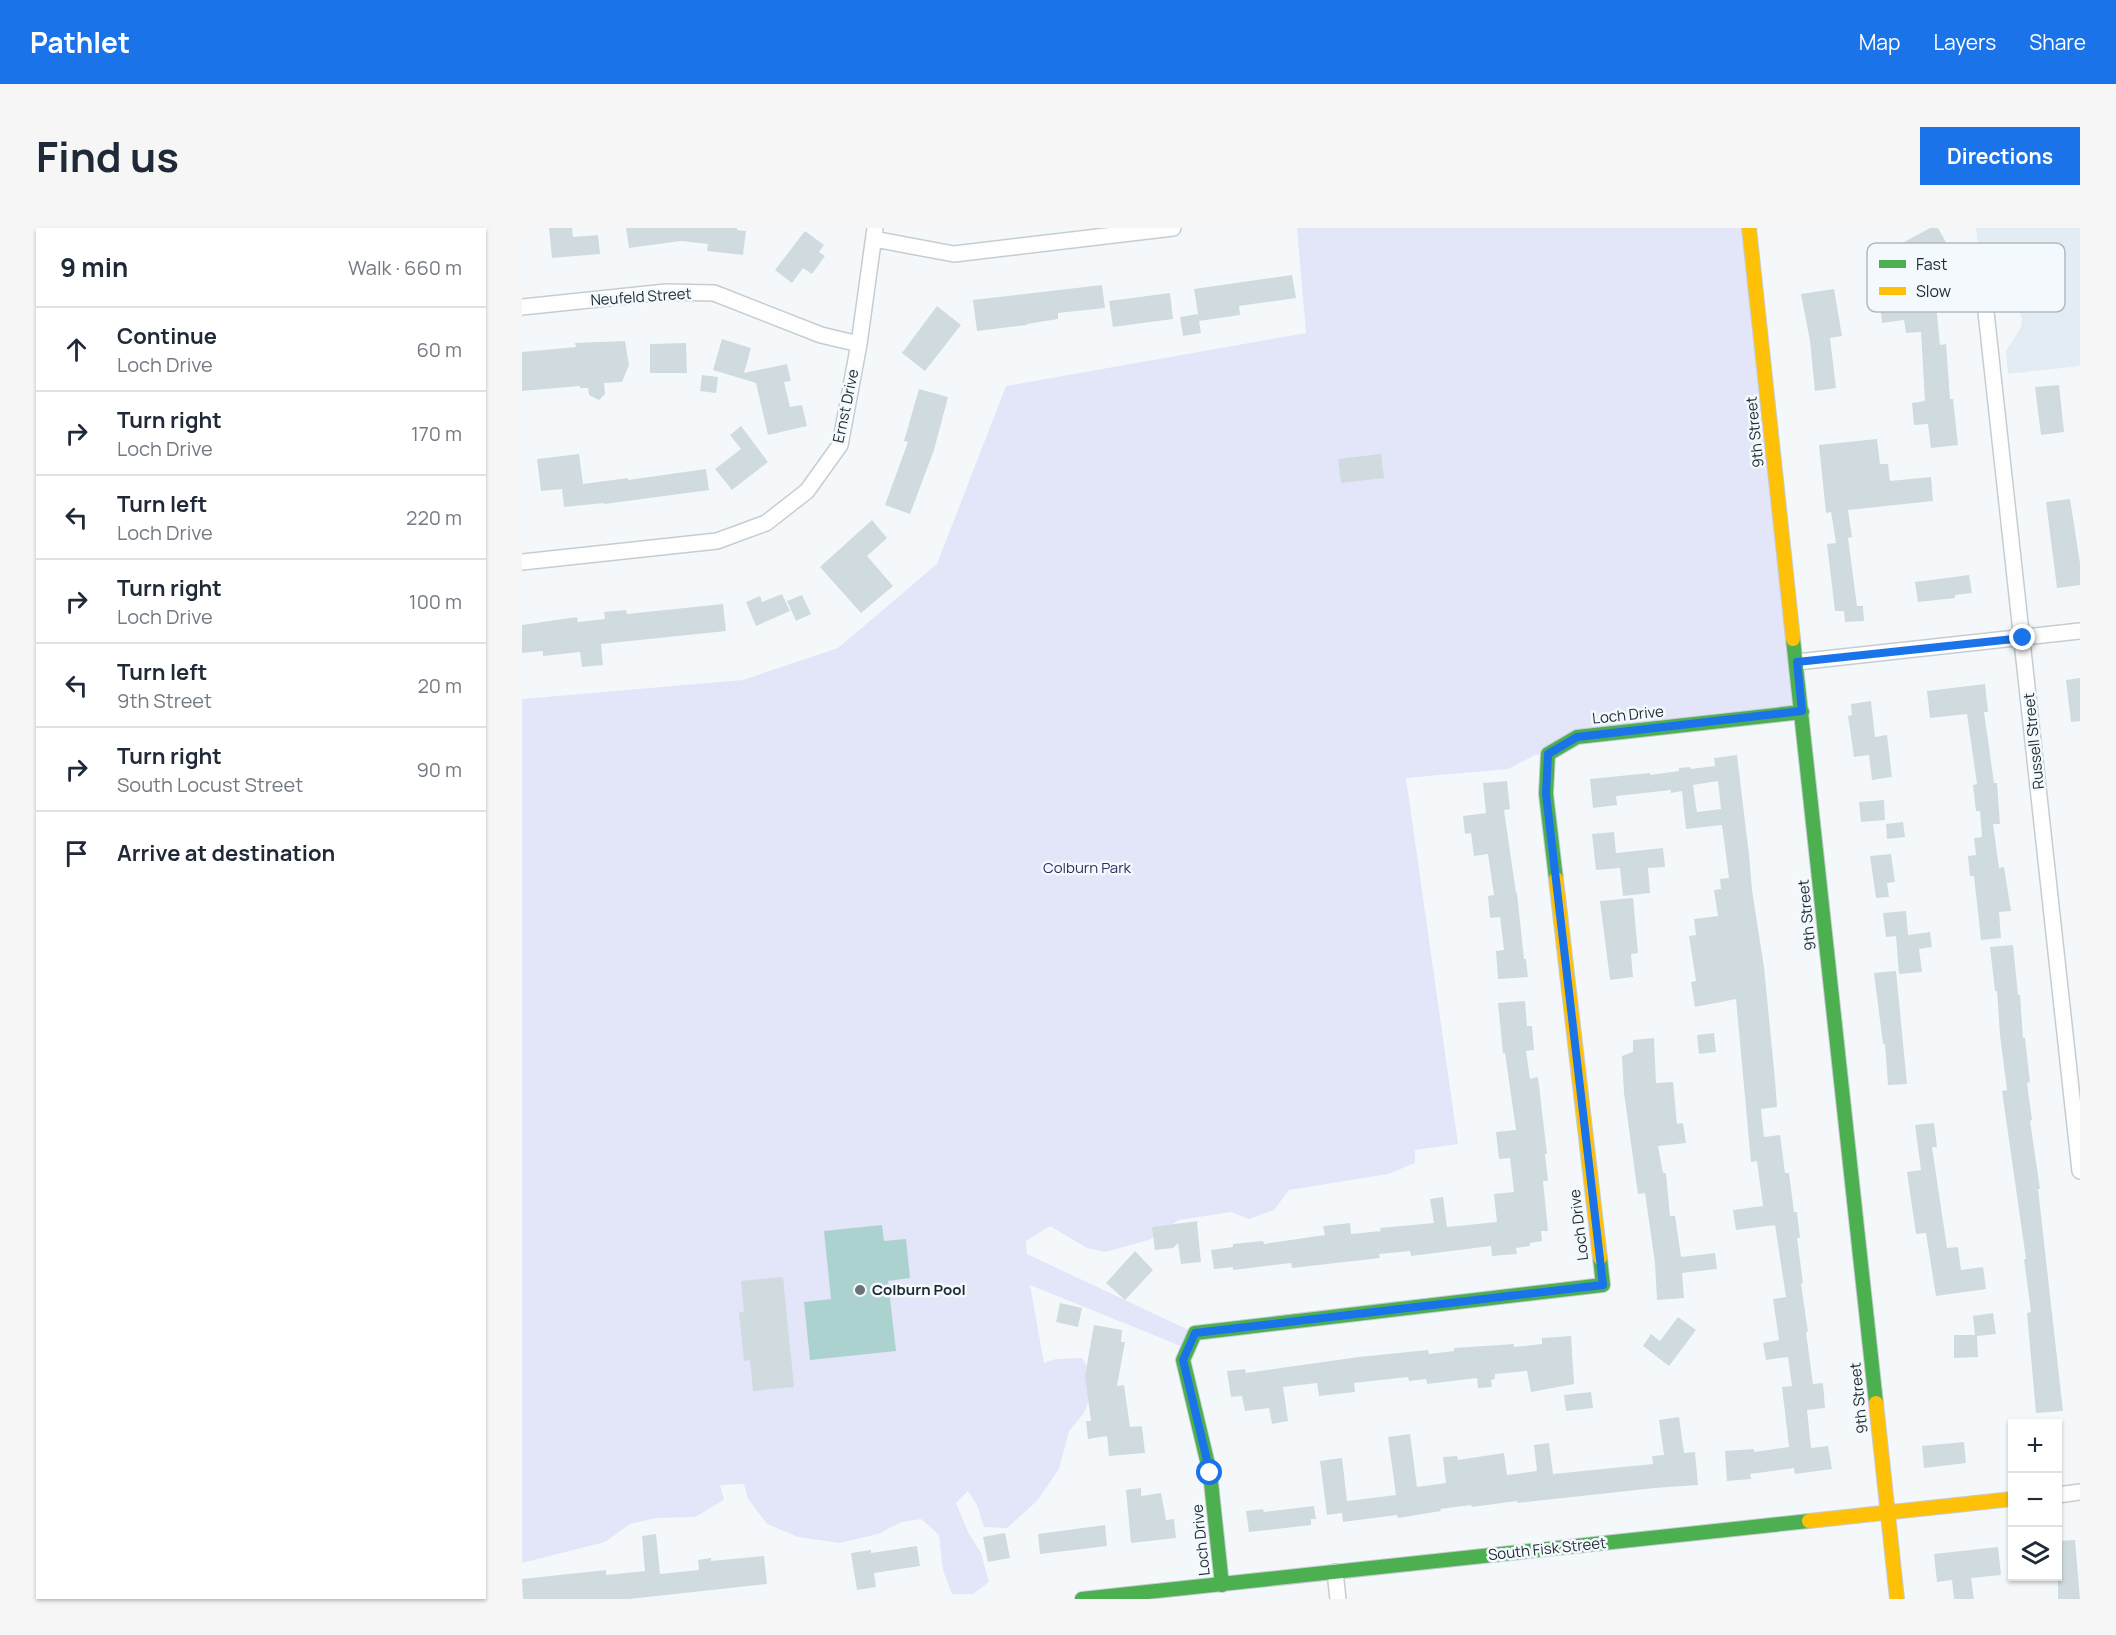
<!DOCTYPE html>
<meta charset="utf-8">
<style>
:root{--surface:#fff;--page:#f6f6f7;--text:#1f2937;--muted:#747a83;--line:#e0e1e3;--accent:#1a73e8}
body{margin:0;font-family:Manrope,sans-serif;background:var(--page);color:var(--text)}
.controls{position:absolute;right:18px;bottom:18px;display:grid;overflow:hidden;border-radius:0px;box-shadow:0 2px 4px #0004}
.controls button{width:54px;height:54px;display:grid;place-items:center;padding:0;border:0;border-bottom:2px solid var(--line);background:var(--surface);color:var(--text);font:30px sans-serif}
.stop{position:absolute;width:18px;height:18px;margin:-14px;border:4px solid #1a73e8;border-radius:50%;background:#fff}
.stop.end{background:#1a73e8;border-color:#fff;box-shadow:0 2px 6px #0008}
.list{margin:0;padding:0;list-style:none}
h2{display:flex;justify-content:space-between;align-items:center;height:78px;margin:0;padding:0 24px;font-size:26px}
h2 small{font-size:20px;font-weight:400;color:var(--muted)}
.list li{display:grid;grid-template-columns:39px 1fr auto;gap:18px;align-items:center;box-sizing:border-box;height:84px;padding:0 24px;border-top:2px solid var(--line)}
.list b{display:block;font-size:22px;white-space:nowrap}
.list p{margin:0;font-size:20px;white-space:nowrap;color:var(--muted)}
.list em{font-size:20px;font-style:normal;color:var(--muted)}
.icon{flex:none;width:33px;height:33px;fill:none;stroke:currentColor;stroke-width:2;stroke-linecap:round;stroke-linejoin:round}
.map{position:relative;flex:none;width:1558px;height:1371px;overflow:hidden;border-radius:0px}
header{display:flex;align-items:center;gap:36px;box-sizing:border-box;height:84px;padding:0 30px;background:var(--accent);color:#fff}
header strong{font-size:28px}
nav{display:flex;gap:33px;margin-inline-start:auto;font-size:21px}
.intro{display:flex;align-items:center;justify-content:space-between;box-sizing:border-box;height:144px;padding:0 36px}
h1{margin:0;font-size:42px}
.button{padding:15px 27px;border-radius:0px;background:var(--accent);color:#fff;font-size:21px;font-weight:700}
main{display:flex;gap:36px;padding:0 36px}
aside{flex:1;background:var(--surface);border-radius:0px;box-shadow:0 2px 4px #0004}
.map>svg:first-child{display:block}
.built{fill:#e2ecf2}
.green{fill:#e3e5f9}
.water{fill:#acd2d0}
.building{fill:#d0dbdf;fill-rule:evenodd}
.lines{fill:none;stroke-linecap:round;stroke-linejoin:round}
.street-casing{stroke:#c6cdd1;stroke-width:18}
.fast-casing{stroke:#c6cdd1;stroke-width:16}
.slow-casing{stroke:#c6cdd1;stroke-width:16}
.street{stroke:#fefefe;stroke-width:15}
.fast{stroke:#4caf50;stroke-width:14}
.slow{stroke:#ffc107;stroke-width:14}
.route{stroke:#1a73e8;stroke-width:8}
.poi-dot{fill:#697278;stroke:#f3f9fd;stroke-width:2}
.labels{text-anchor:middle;stroke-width:5;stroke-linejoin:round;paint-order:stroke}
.street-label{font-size:15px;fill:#1e2a31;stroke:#f3f9fd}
.park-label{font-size:15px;fill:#302e61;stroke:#f3f9fd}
.poi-label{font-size:15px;font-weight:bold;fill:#1e2a31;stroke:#f3f9fd;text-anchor:start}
.key{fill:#f3f9fd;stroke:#b3bbc0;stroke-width:1.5}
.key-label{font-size:16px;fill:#1e2a31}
</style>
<header>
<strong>Pathlet</strong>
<nav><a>Map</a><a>Layers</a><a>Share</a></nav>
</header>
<div class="intro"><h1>Find us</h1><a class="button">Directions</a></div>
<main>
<aside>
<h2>9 min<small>Walk · 660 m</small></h2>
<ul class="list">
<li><svg class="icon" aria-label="ahead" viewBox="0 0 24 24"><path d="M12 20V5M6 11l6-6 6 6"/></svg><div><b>Continue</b><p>Loch Drive</p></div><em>60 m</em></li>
<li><svg class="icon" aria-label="right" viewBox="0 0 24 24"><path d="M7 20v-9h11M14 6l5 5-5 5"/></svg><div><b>Turn right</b><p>Loch Drive</p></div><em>170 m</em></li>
<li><svg class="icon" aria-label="left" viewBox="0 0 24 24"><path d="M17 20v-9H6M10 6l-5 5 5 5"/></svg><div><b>Turn left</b><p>Loch Drive</p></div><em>220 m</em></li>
<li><svg class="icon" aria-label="right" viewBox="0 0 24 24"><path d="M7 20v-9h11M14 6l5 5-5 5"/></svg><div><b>Turn right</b><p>Loch Drive</p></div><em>100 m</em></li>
<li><svg class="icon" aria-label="left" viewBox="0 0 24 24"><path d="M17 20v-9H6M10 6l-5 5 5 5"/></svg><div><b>Turn left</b><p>9th Street</p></div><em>20 m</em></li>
<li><svg class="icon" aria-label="right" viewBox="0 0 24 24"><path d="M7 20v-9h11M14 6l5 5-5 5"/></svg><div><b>Turn right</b><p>South Locust Street</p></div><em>90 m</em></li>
<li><svg class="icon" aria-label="arrive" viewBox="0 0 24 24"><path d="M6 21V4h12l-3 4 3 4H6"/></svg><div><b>Arrive at destination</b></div></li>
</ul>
</aside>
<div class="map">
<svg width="1558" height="1371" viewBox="0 0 1558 1371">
<rect width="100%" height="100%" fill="#f5f8fb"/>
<path class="built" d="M 1454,0 L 1558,0 L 1558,138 L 1486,146 L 1484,123 L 1499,99 L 1500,91 L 1494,73 L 1482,59 L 1459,53 Z"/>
<path class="green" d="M 775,0 L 1227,0 L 1280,484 L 1055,509 L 1026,526 L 1013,527 L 986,541 L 884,550 L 936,916 L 893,922 L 893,935 L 866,946 L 767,962 L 752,982 L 727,991 L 709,984 L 657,992 L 627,1012 L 583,1024 L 565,1020 L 528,998 L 504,1013 L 505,1026 L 673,1105 L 666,1121 L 508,1057 L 522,1135 L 534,1131 L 560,1130 L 574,1154 L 562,1185 L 547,1203 L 537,1241 L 515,1273 L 485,1300 L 462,1299 L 455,1277 L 446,1263 L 434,1275 L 446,1304 L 459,1325 L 467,1354 L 451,1366 L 430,1366 L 421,1342 L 417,1307 L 399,1291 L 380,1294 L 356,1306 L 318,1315 L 276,1309 L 245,1296 L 226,1271 L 222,1256 L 198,1257 L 202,1272 L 173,1289 L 134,1290 L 108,1296 L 83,1314 L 0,1335 L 0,471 L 221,452 L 316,420 L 415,336 L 484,158 L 784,105 Z"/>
<path class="water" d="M 360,997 L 362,1013 L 384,1011 L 388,1050 L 366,1053 L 374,1123 L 288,1132 L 282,1074 L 309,1071 L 302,1003 Z"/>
<path class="building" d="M 27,0 L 50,0 L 51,9 L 76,7 L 78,26 L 30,30 Z
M 104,0 L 215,0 L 215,2 L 224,3 L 221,27 L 185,23 L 186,16 L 159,13 L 107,20 Z
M 1408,0 L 1416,0 L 1430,25 L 1410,36 L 1418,117 L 1424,116 L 1428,171 L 1431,171 L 1436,217 L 1409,220 L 1406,196 L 1392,197 L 1390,175 L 1403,173 L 1399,104 L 1384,105 L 1382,92 L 1360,95 L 1358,74 L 1380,72 L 1379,60 L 1392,59 L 1371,20 Z
M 283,3 L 302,17 L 297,24 L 303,28 L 290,46 L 281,40 L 270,55 L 253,42 Z
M 770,47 L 774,70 L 717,78 L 718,87 L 677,93 L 679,105 L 661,108 L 658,89 L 676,86 L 672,61 Z
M 580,57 L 583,80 L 536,85 L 536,91 L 505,96 L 505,97 L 455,103 L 451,72 Z
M 1312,61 L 1320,108 L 1308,110 L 1314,160 L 1293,163 L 1288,113 L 1279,66 Z
M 648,65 L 651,91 L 591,99 L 587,73 Z
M 415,78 L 439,97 L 403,143 L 380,125 Z
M 200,111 L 229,120 L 222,145 L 265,136 L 269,153 L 262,154 L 268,179 L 280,177 L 285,198 L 246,207 L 234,155 L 191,142 Z
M 103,113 L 107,137 L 100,154 L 82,155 L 83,166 L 77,172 L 67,167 L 66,160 L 58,160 L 58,158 L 0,163 L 0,124 L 54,119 L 53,115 Z
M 164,115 L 165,145 L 128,145 L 128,116 Z
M 180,147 L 196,149 L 194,165 L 178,163 Z
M 1537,157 L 1542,204 L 1519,207 L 1513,159 Z
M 397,161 L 426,169 L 412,222 L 388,286 L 363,277 L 386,214 L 382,213 Z
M 219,198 L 246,234 L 210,262 L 193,241 L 219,221 L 208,207 Z
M 1355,211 L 1358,236 L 1366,236 L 1368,253 L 1409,249 L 1411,273 L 1326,282 L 1330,309 L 1326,310 L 1335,378 L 1341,378 L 1342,393 L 1323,394 L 1322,383 L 1313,383 L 1305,316 L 1314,315 L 1309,284 L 1304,285 L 1297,217 Z
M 57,226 L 61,256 L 106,250 L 106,252 L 184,241 L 187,262 L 83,276 L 82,275 L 42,279 L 40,261 L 19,263 L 15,231 Z
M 859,226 L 862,250 L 819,255 L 816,231 Z
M 1548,271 L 1558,335 L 1558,357 L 1535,360 L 1524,274 Z
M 350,292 L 365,310 L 345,328 L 371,358 L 339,385 L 298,339 Z
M 1447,347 L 1450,365 L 1433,367 L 1433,370 L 1396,374 L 1393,354 Z
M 260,366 L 268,383 L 234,398 L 224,374 L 238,368 L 240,374 Z
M 280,367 L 289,386 L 274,393 L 265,373 Z
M 201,376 L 204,403 L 79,416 L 81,437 L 60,439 L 58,424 L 21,428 L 21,423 L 0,425 L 0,397 L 55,389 L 56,394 L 83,391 L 82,384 L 104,382 L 105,386 Z
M 1558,450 L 1558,493 L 1549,494 L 1544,452 Z
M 1463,456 L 1466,484 L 1462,484 L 1472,555 L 1475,555 L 1478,596 L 1471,596 L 1477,640 L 1482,639 L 1489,683 L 1477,684 L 1479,710 L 1459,712 L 1452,648 L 1448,648 L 1446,628 L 1454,627 L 1452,610 L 1460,609 L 1458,583 L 1454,583 L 1451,557 L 1455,556 L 1445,486 L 1408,490 L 1405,463 Z
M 1349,473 L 1353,509 L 1365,507 L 1370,549 L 1350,552 L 1347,527 L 1332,529 L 1326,488 L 1330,487 L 1329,476 Z
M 1215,527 L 1227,627 L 1230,662 L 1242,739 L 1253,852 L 1255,879 L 1239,881 L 1242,909 L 1258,907 L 1263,945 L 1267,945 L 1272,984 L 1275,984 L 1278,1010 L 1275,1010 L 1281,1055 L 1279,1056 L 1286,1104 L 1284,1104 L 1291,1156 L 1301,1155 L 1303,1180 L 1285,1182 L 1289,1220 L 1306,1218 L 1310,1241 L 1273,1246 L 1272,1240 L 1228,1246 L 1229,1251 L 1205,1253 L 1203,1223 L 1232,1221 L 1232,1224 L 1267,1219 L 1260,1159 L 1270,1158 L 1266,1129 L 1244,1132 L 1241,1115 L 1257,1112 L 1251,1071 L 1264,1069 L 1253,997 L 1214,1002 L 1211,982 L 1241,978 L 1235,933 L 1229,934 L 1214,771 L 1173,779 L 1169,754 L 1174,753 L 1167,708 L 1174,707 L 1172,691 L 1196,688 L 1192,662 L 1199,661 L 1198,651 L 1207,650 L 1200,597 L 1164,601 L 1160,563 L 1149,565 L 1149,562 L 1094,568 L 1095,577 L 1071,580 L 1068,551 L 1128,545 L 1128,547 L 1157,543 L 1157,540 L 1168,539 L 1169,541 L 1193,538 L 1192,530 ZM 1196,553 L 1199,581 L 1175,584 L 1171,557 Z
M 985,553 L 988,581 L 982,582 L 994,665 L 995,665 L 1002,731 L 1004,731 L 1006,749 L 976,751 L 974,723 L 982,722 L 978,689 L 968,690 L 966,668 L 972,667 L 966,626 L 952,628 L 949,605 L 943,606 L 941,588 L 964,585 L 961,555 Z
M 1362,572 L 1363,592 L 1339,594 L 1337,574 Z
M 1381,594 L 1383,609 L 1365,611 L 1364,596 Z
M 1092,604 L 1094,625 L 1141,620 L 1143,639 L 1126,640 L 1128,665 L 1101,668 L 1098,640 L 1074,642 L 1070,606 Z
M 1369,626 L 1373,654 L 1365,655 L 1367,669 L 1354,670 L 1348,628 Z
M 1111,670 L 1116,725 L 1109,726 L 1111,749 L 1088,752 L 1078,673 Z
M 1384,683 L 1386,707 L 1408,704 L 1410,719 L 1397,721 L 1400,744 L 1377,746 L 1374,708 L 1364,709 L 1361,685 Z
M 1491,717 L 1496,767 L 1498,767 L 1501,810 L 1503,810 L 1508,854 L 1505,855 L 1510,892 L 1508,893 L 1518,961 L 1516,961 L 1541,1183 L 1514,1185 L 1505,1085 L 1509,1084 L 1502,1031 L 1504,1031 L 1480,863 L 1485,862 L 1478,807 L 1475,763 L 1473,763 L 1468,719 Z
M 1374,743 L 1385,856 L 1366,857 L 1363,816 L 1361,816 L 1352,745 Z
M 1003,773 L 1005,798 L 1010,798 L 1012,822 L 1004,823 L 1008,851 L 1016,849 L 1025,926 L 1023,926 L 1026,953 L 1021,953 L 1026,1003 L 1019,1003 L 1020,1013 L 1008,1015 L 1008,1018 L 994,1020 L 995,1026 L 970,1028 L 969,1018 L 889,1028 L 888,1023 L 857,1026 L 858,1030 L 770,1040 L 769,1035 L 711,1042 L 711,1039 L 692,1041 L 689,1022 L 711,1019 L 711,1016 L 741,1013 L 742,1016 L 803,1007 L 801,998 L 828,995 L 829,1006 L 859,1003 L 858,1000 L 912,995 L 908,971 L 921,969 L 925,999 L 975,994 L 972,966 L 992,964 L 988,930 L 977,931 L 974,904 L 994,902 L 983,825 L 981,825 L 976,775 Z
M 1192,805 L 1194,824 L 1177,826 L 1175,807 Z
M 1132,810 L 1134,855 L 1151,854 L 1155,896 L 1161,895 L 1164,915 L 1136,918 L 1141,945 L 1144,945 L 1148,988 L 1153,988 L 1159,1029 L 1193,1025 L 1195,1041 L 1160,1045 L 1162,1070 L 1135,1072 L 1133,1035 L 1123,965 L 1116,966 L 1102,865 L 1100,828 L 1111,824 L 1111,812 Z
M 1412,895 L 1415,919 L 1410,919 L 1425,1020 L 1436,1019 L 1439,1042 L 1461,1039 L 1464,1061 L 1414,1068 L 1404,1005 L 1394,1006 L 1385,944 L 1399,942 L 1393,897 Z
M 676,993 L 675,995 L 679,1034 L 659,1036 L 656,1015 L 651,1020 L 633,1022 L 630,999 Z
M 613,1023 L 631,1042 L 603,1072 L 584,1055 Z
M 261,1049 L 272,1159 L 231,1163 L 228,1132 L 222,1133 L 217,1084 L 222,1084 L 219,1053 Z
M 538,1075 L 560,1080 L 556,1099 L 534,1094 Z
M 1471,1085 L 1474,1106 L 1455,1108 L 1456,1129 L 1432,1130 L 1432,1107 L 1453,1107 L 1451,1088 Z
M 1156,1089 L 1174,1102 L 1147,1138 L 1121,1118 L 1129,1106 L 1138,1113 Z
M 572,1097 L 600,1102 L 599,1114 L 603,1114 L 595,1158 L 602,1157 L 608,1199 L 620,1198 L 623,1225 L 587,1228 L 585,1208 L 566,1211 L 564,1193 L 569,1193 L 563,1148 Z
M 1049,1108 L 1052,1156 L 1009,1164 L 1005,1143 L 973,1146 L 973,1151 L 969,1152 L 970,1159 L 956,1160 L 955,1150 L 905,1156 L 904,1151 L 887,1153 L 886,1149 L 832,1155 L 833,1164 L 797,1168 L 795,1155 L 761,1159 L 766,1193 L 750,1196 L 747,1180 L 723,1183 L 720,1168 L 709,1169 L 705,1143 L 723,1141 L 724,1145 L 837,1129 L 906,1122 L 907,1126 L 932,1123 L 932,1120 L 992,1116 L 992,1119 L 1020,1116 L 1020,1110 Z
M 1069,1164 L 1071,1180 L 1044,1183 L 1042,1167 Z
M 1157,1189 L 1162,1225 L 1173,1224 L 1176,1257 L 1133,1260 L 995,1275 L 995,1273 L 950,1279 L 949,1277 L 918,1281 L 919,1283 L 876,1290 L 875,1287 L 821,1294 L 820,1285 L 805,1287 L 798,1233 L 820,1230 L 825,1273 L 874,1267 L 866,1209 L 888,1206 L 895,1259 L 924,1255 L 921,1229 L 935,1228 L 936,1232 L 982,1225 L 985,1247 L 1015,1243 L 1012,1217 L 1027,1215 L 1031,1246 L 1131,1236 L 1130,1228 L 1142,1227 L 1137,1192 Z
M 1442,1214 L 1444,1235 L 1402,1240 L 1400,1218 Z
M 619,1260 L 619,1268 L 639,1265 L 644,1292 L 652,1291 L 654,1310 L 609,1315 L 604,1262 Z
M 792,1278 L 794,1291 L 789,1291 L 789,1297 L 727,1304 L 724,1283 L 741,1281 L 742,1284 Z
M 583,1297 L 585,1318 L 518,1326 L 516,1306 Z
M 483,1305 L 488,1330 L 466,1334 L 461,1309 Z
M 134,1306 L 138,1346 L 177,1342 L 176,1332 L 189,1330 L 189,1333 L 242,1328 L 245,1356 L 107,1371 L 1,1371 L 0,1351 L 84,1342 L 84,1347 L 123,1343 L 120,1308 Z
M 1553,1312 L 1558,1371 L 1536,1371 L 1536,1313 Z
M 395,1318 L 398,1338 L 352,1345 L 354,1359 L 335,1362 L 329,1325 L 349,1322 L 349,1325 Z
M 1476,1319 L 1479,1347 L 1449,1350 L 1452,1371 L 1432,1371 L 1430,1352 L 1415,1354 L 1412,1326 Z"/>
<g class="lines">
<defs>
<path id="street" d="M 352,11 L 432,26 L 651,0
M 0,79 L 144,64 L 192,65 L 299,107 L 337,116
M 1464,84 L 1558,943
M 0,334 L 195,313 L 244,295 L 285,263 L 318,217 L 337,116 L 353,0
M 1275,434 L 1558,403
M 1536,1267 L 1558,1264
M 813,1344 L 816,1371"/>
<path id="fast" d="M 1271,411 L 1354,1175
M 1034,651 L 1024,566 L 1026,526 L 1055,509 L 1280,484
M 700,1357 L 688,1245 L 661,1132 L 673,1105 L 1081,1057 L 1078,1030
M 560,1371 L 1287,1293"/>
<path id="slow" d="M 1227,0 L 1271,411
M 1034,651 L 1078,1030
M 1354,1175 L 1375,1371
M 1287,1293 L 1490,1271"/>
</defs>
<use href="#street" class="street-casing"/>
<use href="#fast" class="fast-casing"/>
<use href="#slow" class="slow-casing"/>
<use href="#street" class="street"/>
<use href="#fast" class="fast"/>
<use href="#slow" class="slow"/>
</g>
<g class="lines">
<path class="route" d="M 688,1245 L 661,1132 L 673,1105 L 1081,1057 L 1024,566 L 1026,526 L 1055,509 L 1280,483 L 1275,434 L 1501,410"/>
</g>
<circle class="poi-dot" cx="338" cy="1062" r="6"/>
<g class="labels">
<g class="street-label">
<text transform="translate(119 69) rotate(-4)" y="5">Neufeld Street</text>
<text transform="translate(324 178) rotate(-78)" y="5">Ernst Drive</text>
<text transform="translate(1233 204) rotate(-96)" y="5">9th Street</text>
<text transform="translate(1106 487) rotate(-6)" y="5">Loch Drive</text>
<text transform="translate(1512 513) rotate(-96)" y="5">Russell Street</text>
<text transform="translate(1285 687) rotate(-96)" y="5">9th Street</text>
<text transform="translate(1057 997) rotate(-97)" y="5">Loch Drive</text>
<text transform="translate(1337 1170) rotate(-96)" y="5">9th Street</text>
<text transform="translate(679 1312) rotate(-96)" y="5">Loch Drive</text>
<text transform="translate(1025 1321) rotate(-6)" y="5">South Fisk Street</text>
</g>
<g class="park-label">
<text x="565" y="645">Colburn Park</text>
</g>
<g class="poi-label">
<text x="350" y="1067">Colburn Pool</text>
</g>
</g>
<rect x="1345" y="15" width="198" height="69" rx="9" class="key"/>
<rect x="1357" y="32" width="27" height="8" fill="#4caf50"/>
<rect x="1357" y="59" width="27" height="8" fill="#ffc107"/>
<g class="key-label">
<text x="1394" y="42">Fast</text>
<text x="1394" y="69">Slow</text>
</g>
</svg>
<div class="controls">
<button>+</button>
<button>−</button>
<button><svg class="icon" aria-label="layers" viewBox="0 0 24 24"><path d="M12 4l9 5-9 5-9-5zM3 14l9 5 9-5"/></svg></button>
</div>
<div class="stop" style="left:688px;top:1245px"></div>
<div class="stop end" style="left:1501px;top:410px"></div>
</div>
</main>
